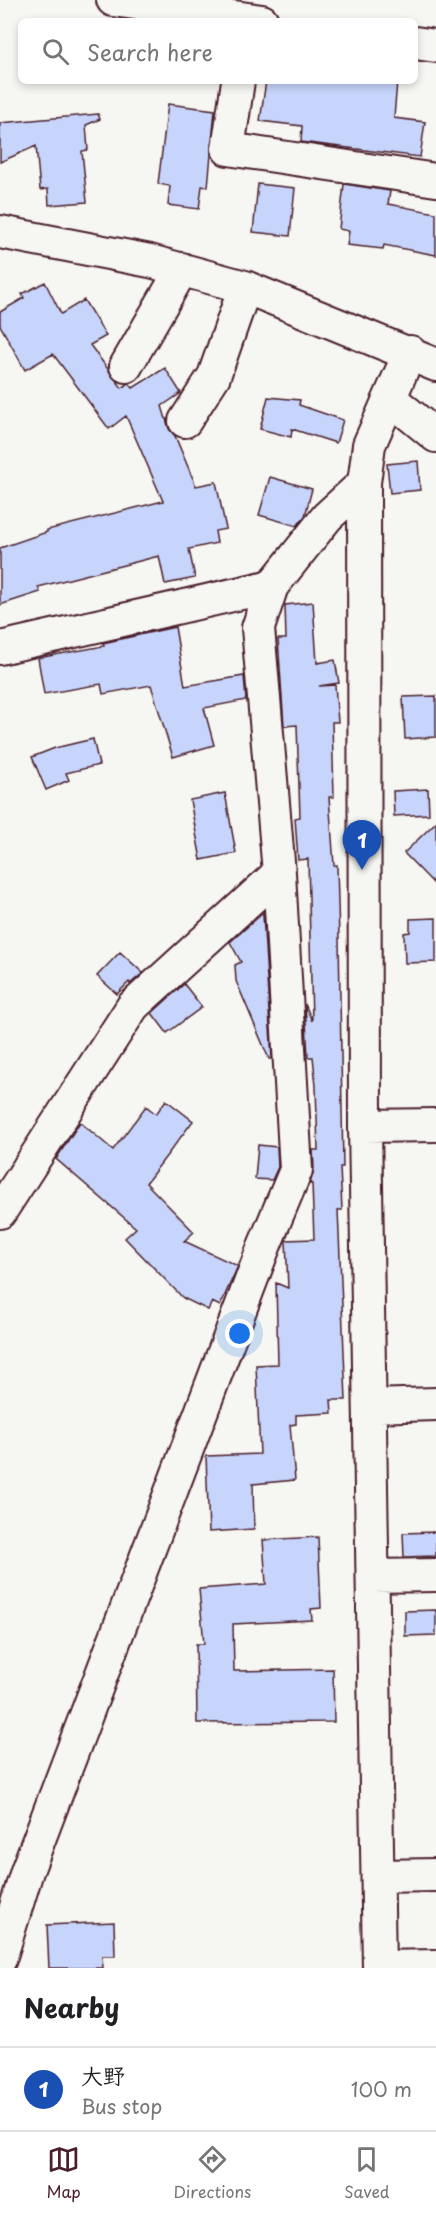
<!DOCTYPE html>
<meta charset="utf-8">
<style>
:root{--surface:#fff;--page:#f2f2f2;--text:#202124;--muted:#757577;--line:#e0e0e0;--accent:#4a1f2b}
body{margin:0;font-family:"Playpen Sans","Klee One",sans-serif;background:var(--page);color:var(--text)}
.you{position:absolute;left:240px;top:1334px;width:21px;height:21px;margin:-15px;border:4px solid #fff;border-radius:50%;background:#1a73e8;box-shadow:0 0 0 9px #1a73e833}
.badge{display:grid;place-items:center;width:39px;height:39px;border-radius:50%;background:var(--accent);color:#fff;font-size:20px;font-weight:700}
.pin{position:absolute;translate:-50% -50px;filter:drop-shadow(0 2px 3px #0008)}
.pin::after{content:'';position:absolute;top:32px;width:21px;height:18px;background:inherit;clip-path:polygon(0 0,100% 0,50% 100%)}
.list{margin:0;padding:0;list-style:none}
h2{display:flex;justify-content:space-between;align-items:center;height:78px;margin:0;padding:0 24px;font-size:26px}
h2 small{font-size:20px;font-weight:400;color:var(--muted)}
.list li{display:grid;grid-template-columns:39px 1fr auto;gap:18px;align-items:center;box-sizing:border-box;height:84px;padding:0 24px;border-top:2px solid var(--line)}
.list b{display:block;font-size:22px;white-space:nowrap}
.list p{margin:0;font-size:20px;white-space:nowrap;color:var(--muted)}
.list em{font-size:20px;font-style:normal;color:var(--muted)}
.icon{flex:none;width:33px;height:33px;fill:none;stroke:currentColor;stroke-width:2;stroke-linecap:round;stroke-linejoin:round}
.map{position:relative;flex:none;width:436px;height:1968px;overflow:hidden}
.search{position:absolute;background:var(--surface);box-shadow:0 3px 9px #0003;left:18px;right:18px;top:18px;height:66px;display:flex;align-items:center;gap:15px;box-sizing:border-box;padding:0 21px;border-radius:9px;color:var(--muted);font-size:22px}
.sheet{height:162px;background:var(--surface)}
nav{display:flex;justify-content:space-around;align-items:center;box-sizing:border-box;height:84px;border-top:2px solid var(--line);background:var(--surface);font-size:16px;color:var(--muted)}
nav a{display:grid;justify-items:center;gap:3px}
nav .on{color:var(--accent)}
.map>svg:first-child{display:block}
.building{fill:#c7d5fc;stroke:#4a1f2b;stroke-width:1.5}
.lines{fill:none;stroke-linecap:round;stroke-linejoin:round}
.minor-casing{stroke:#4a1f2b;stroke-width:36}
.minor{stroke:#f6f6f2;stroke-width:32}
</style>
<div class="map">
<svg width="436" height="1968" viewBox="0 0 436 1968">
<rect width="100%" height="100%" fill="#f6f6f2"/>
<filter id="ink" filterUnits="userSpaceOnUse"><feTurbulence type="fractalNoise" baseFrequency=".0167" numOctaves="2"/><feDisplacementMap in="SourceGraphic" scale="12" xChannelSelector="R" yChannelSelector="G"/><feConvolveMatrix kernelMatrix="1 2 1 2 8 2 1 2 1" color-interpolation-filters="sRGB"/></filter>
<g filter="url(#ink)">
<path class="building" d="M 266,81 L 397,81 L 394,118 L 425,122 L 420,157 L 301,142 L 302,126 L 260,121 Z
M 168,104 L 215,110 L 208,187 L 202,186 L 199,209 L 168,205 L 170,186 L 158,184 Z
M 98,114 L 100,119 L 86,125 L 88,150 L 82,151 L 87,202 L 49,205 L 48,189 L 40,190 L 36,146 L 0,162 L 0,123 Z
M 258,184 L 295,188 L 290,236 L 253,232 Z
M 344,184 L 390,191 L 388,204 L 436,213 L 436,255 L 384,245 L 383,249 L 347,245 L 349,231 L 339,229 Z
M 45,282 L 61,314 L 84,300 L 106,336 L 90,345 L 122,388 L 129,383 L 133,388 L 165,368 L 181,393 L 162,406 L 169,429 L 175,436 L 196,486 L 216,482 L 226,529 L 215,531 L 217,543 L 189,549 L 195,578 L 165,584 L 159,556 L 38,587 L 40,592 L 0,605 L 0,548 L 47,532 L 47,530 L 163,501 L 126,416 L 109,429 L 53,354 L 25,370 L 0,325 L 0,312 L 24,298 L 22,294 Z
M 268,397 L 300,400 L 299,405 L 343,420 L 336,443 L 292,429 L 291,437 L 260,429 Z
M 418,461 L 420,490 L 390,493 L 387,464 Z
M 270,477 L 312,489 L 305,516 L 297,526 L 259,515 Z
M 313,602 L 317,663 L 335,660 L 339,683 L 319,686 L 335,685 L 338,722 L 332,722 L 334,797 L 329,797 L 334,865 L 337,865 L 339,939 L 343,1167 L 340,1167 L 342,1210 L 338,1210 L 346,1400 L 331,1400 L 332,1413 L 296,1415 L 296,1424 L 290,1425 L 295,1480 L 253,1484 L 254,1529 L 209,1532 L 206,1456 L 260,1454 L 256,1365 L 278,1364 L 276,1283 L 288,1288 L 286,1240 L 314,1239 L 312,1184 L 310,1184 L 314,1169 L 313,1150 L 318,1150 L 316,1086 L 313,1057 L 308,1057 L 305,1004 L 312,1021 L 308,859 L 298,860 L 295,818 L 300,817 L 297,725 L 284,726 L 278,639 L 286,639 L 285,605 Z
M 175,627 L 185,686 L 244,676 L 246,700 L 204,708 L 214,745 L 173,757 L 151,685 L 103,694 L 101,684 L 44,694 L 38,658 L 104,646 L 103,643 Z
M 436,696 L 436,737 L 405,739 L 403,697 Z
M 93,739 L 99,765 L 66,773 L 69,780 L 46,790 L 32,757 L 55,748 Z
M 428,789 L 429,814 L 394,816 L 393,791 Z
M 225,793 L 236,853 L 201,860 L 190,800 Z
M 436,822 L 436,886 L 404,853 Z
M 263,913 L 263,915 L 272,1059 L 269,1059 L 236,981 L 235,965 L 241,962 L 230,942 Z
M 436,918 L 436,962 L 405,963 L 404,933 L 410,932 L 410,919 Z
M 120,952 L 143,973 L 130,984 L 129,982 L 117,994 L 97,976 Z
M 184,984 L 202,1007 L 167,1033 L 152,1013 Z
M 166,1100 L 193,1121 L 146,1183 L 194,1232 L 184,1241 L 238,1266 L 220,1306 L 212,1302 L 208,1310 L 183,1298 L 125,1238 L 136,1228 L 56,1159 L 80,1122 L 113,1150 L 146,1106 L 156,1114 Z
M 258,1145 L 277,1147 L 278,1167 L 272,1180 L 255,1179 Z
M 436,1532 L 436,1556 L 404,1557 L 403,1533 Z
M 318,1537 L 321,1608 L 311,1609 L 312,1620 L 233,1624 L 234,1671 L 333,1669 L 334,1722 L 197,1723 L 196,1644 L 204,1644 L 199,1589 L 266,1584 L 263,1540 Z
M 436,1610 L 436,1635 L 405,1636 L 405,1611 Z
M 114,1922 L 115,1956 L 102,1956 L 103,1968 L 49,1968 L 47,1925 Z"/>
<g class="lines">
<defs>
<path id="minor" d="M 113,0 L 262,21
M 415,43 L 436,46
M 238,81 L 228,149 L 436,180
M 0,232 L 150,261 L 245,287 L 436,365
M 126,366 L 182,269
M 392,400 L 436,436
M 185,421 L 214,376 L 245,287
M 0,648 L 272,586
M 365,1126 L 436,1125
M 0,1212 L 133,1006 L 279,873 L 258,628 L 272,586 L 327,517 L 364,483
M 370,1406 L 436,1404
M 373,1576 L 436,1575
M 378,1876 L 436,1875
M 0,1959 L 27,1871 L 265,1244 L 296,1170 L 279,873
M 379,1967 L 436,1966
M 379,1968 L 365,1126 L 364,483 L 369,445 L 410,352"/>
</defs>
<use href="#minor" class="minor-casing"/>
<use href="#minor" class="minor"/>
</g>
</g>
</svg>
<div class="you"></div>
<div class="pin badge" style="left:362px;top:870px;background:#1a4fb4">1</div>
<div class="search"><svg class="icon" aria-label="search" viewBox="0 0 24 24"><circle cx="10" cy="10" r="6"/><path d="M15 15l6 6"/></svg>Search here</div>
</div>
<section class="sheet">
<h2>Nearby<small></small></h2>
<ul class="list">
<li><span class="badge" style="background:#1a4fb4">1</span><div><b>大野</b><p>Bus stop</p></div><em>100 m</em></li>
</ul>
</section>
<nav>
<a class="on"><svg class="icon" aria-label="map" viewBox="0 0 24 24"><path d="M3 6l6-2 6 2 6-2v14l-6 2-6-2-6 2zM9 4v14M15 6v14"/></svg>Map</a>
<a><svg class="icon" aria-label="directions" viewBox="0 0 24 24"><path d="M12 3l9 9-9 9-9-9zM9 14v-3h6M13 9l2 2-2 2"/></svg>Directions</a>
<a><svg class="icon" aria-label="saved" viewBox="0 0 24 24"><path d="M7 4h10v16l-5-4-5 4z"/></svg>Saved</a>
</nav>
